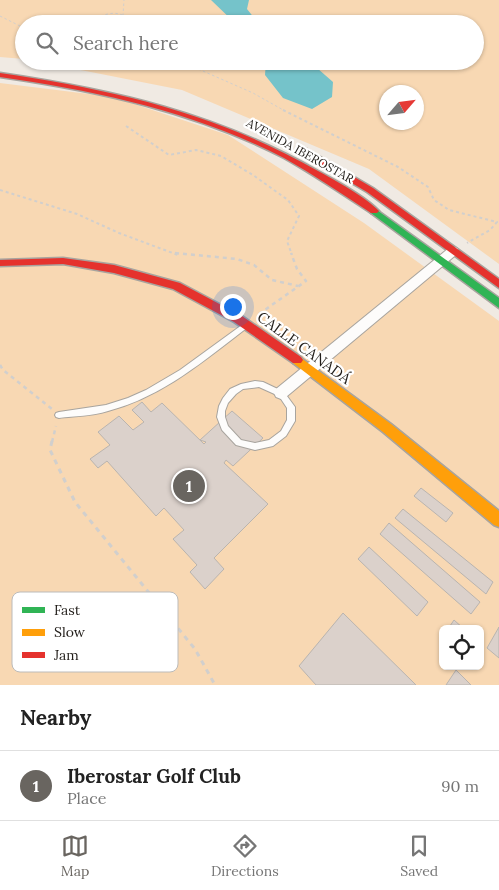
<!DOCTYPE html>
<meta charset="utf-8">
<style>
:root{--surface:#fff;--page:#f2f2f2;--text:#222;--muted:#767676;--line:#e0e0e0;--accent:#696560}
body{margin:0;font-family:Lora,serif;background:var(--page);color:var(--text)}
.controls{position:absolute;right:15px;bottom:15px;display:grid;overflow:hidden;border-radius:8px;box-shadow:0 1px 4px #0004}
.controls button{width:45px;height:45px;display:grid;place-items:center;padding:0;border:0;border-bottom:1px solid var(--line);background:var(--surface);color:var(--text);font:25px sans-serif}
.compass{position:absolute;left:379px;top:85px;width:45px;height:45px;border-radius:50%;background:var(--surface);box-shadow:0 1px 4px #0004;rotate:62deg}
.you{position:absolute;left:232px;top:306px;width:18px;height:18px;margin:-12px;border:4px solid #fff;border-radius:50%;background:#1a73e8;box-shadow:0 0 0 8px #1a73e833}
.badge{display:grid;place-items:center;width:32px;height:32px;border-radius:50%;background:var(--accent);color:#fff;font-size:16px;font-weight:700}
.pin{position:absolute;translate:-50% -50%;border:2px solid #fff;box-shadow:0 1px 5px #0006}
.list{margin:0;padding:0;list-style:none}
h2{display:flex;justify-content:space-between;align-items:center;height:65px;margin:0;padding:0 20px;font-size:21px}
h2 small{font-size:16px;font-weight:400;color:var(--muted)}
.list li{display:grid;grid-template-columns:32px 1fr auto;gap:15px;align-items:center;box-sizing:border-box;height:70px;padding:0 20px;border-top:1px solid var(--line)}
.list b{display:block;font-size:19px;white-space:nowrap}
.list p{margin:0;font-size:16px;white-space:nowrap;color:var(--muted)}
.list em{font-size:16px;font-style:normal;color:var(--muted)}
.icon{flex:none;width:28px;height:28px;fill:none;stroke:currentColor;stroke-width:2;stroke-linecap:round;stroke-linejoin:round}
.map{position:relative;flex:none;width:499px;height:685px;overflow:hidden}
.search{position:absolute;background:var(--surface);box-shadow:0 1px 4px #0004;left:15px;right:15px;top:15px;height:55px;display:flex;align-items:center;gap:12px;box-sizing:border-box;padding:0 18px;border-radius:28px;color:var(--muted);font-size:19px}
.sheet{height:135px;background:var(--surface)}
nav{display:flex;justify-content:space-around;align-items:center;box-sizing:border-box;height:70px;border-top:1px solid var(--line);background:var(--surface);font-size:14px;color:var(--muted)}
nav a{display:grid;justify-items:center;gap:2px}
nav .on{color:var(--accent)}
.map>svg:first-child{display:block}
.green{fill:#f8d8b3;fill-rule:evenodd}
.water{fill:#75c3ca}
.building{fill:#dbd1cb;stroke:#b9b4af}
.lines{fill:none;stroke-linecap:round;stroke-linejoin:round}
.lane-casing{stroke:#a8a49e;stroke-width:2}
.street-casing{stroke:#a8a49e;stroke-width:2}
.fast-casing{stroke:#a8a49e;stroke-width:3}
.slow-casing{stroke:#a8a49e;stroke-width:3}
.jam-casing{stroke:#a8a49e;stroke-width:3}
.path-far3{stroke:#d1cfcd;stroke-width:1;stroke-dasharray:2.5 2.5;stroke-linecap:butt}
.path-far2{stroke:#d1cfcd;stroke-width:2;stroke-dasharray:3 3;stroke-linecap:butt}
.path-far1{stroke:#d1cfcd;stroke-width:2.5;stroke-dasharray:4 4;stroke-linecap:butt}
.path{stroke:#d1cfcd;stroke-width:3;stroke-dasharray:5 5;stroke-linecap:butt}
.lane{fill:#fdfcfb;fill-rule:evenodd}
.street{fill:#fdfcfb;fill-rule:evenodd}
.fast{fill:#30b455;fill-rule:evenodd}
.slow{fill:#ff9f0a;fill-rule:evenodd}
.jam{fill:#e5322d;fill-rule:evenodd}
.labels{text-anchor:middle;stroke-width:4.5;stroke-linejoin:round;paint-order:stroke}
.far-street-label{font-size:12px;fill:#211d19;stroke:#fff}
.street-label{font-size:15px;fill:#211d19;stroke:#fff}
.key{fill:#fff;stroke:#bcbbba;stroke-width:1}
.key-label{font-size:14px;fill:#211d19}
</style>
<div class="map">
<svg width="499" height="685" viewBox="0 0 499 685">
<rect width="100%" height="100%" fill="#f0eae3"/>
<path class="green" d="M 0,0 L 499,0 L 499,264 L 369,169 L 182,90 L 35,61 L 475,61 L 475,24 L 24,24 L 24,59 L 0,57 ZM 386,92 L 416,92 L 416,122 L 386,122 Z
M 0,83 L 113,97 L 228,135 L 364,223 L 499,321 L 499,685 L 0,685 ZM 443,629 L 480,629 L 480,666 L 443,666 Z"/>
<path class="water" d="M 211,0 L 249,0 L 247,9 L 259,24 L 236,24 Z
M 266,61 L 309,61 L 333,82 L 332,97 L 312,109 L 283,98 L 265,75 Z"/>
<path class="building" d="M 142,402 L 151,412 L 162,403 L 204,444 L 206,442 L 200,440 L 232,411 L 263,438 L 233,466 L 226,460 L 224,463 L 268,504 L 214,558 L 224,569 L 205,589 L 190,572 L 197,565 L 173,539 L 184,530 L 164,508 L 156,516 L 107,461 L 98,468 L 90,459 L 110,445 L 98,432 L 119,416 L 133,430 L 144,422 L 132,410 Z
M 421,488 L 453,513 L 446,522 L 414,496 Z
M 403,509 L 493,582 L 486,594 L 395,518 Z
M 389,523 L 480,602 L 471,614 L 380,534 Z
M 369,547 L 428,602 L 417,616 L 358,559 Z
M 343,613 L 416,685 L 316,685 L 299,666 Z
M 454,620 L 464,629 L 448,629 Z
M 499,627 L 499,658 L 487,648 Z
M 456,670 L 471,685 L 446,685 Z"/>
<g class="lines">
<defs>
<path id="lane" d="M 246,322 L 249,325 L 248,327 C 205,360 162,397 108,411 C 92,416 75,416 59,418 L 56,417 L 55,415 L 56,413 L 59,412 L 106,405 L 128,398 L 146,390 L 180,370 Z
M 255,381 L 263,382 L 284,392 L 295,407 L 295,421 L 286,436 L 273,446 L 255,450 L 236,445 L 222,430 L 217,417 L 219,406 L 223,398 L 230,389 L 241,384 ZM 259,387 L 279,396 L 287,408 L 287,420 L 281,431 L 269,440 L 255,443 L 241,440 L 228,426 L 225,417 L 225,411 L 228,403 L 236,394 L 243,389 Z"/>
<path id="street" d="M 453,247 L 457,248 L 459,251 L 457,254 L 286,397 L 281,399 L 276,397 L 274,393 L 276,389 L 449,248 Z"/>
<path id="fast" d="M 374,208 L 499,298 L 499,308 L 371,213 L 369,211 Z"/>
<path id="slow" d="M 297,355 L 391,424 L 499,511 L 499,527 L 494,525 L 383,432 L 293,363 L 291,360 L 293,357 Z"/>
<path id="jam" d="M 0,73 C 115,90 216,113 318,171 C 335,180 367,198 379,211 L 377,213 L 371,213 C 342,194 314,175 284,158 C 195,112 98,91 0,77 Z
M 299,148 L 305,148 L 373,188 L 499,279 L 499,288 L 367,192 L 299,152 Z
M 63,258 L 114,265 L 180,283 L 242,316 L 301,357 L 303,360 L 301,363 L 293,363 L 234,322 L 173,289 L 114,273 L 63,264 L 0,266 L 0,260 Z"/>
</defs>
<use href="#lane" class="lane-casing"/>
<use href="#street" class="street-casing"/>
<use href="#fast" class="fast-casing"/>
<use href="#slow" class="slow-casing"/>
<use href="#jam" class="jam-casing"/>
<path class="path-far3" d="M 0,16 L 24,28
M 123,16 L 124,0
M 88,24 C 95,17 112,10 122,15 C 126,17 128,21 131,24
M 180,61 L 253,93 L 285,111"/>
<path class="path-far2" d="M 283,110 L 398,167 L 428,187 L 434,200 L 449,210 L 497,222 L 490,230 L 467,243
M 126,126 L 169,155 L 196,150 L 221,156 L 253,175 L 288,200 L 299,216 L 287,241 L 292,255
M 0,190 L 77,214 L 119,233 L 178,255"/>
<path class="path-far1" d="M 175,253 L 237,259 L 254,265 L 272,280 L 298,286
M 259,314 L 306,281 L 297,269 L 291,253
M 0,365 L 3,370 L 52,409
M 52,442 L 56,426"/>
<path class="path" d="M 52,441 L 50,450 L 75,502 L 195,649 L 215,685"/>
<use href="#lane" class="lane"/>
<use href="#street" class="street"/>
<use href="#fast" class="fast"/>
<use href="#slow" class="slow"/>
<use href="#jam" class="jam"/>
</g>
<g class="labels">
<g class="far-street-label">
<text transform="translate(300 151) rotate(29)" y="4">AVENIDA IBEROSTAR</text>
</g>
<g class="street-label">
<text transform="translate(304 348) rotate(36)" y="5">CALLE CANADÁ</text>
</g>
</g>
<rect x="12" y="592" width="166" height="80" rx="8" class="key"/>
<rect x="22" y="607" width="23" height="6" fill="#30b455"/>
<rect x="22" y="629" width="23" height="7" fill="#ff9f0a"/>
<rect x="22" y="652" width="23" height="6" fill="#e5322d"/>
<g class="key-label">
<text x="54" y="615">Fast</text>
<text x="54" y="637">Slow</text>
<text x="54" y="660">Jam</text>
</g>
</svg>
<div class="controls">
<button><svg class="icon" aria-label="locate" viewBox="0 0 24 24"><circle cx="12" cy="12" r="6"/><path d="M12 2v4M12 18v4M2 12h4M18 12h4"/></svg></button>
</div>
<svg class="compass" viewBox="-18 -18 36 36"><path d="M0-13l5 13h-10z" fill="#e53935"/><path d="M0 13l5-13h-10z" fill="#767676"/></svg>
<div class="you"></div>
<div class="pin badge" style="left:189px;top:486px">1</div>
<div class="search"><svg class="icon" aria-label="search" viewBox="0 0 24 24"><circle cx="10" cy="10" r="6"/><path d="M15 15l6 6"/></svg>Search here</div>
</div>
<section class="sheet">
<h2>Nearby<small></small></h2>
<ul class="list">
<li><span class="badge">1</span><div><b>Iberostar Golf Club</b><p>Place</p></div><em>90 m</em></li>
</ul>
</section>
<nav>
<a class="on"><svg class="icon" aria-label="map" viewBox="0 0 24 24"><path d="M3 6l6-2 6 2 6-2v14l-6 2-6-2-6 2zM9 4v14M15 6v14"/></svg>Map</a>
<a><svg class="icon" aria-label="directions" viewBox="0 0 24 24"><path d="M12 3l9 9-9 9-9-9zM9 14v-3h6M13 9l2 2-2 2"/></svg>Directions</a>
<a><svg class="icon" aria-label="saved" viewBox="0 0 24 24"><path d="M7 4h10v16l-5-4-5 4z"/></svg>Saved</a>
</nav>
